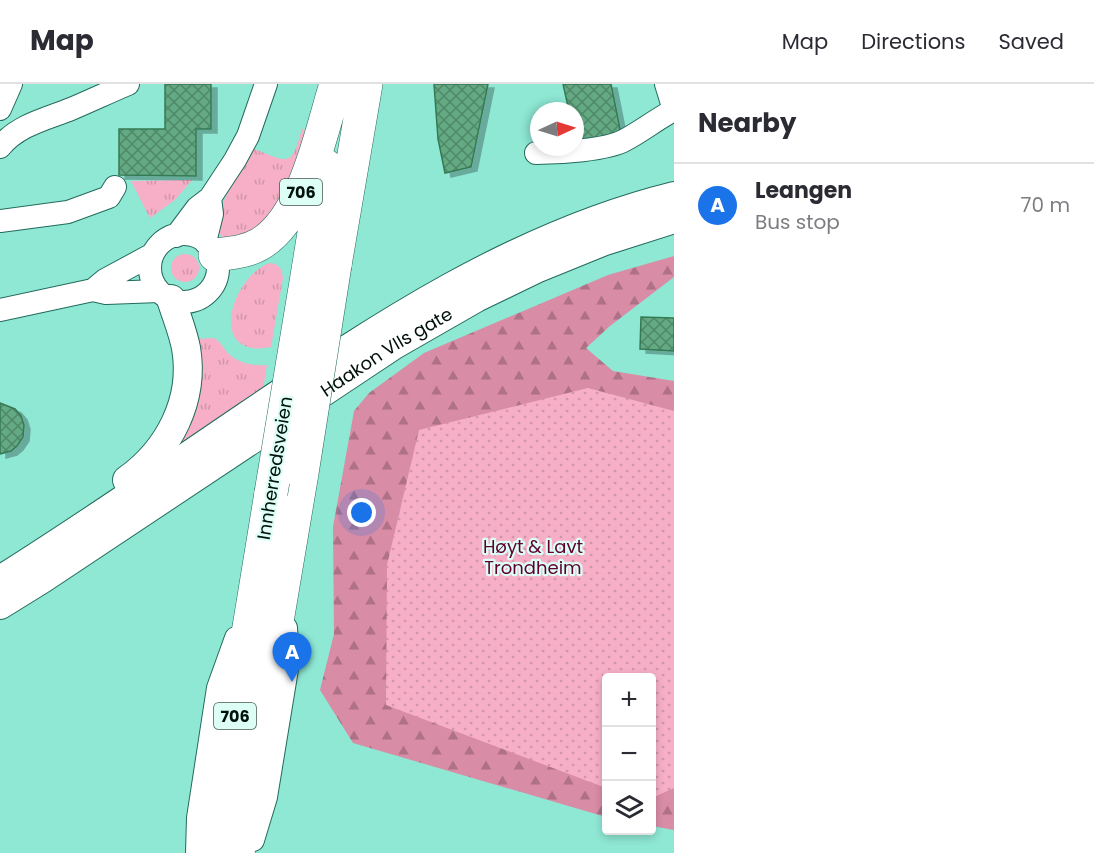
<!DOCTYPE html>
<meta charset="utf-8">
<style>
:root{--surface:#fff;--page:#f2f2f3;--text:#2b2b33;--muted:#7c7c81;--line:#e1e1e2;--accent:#1a73e8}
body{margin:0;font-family:Poppins,sans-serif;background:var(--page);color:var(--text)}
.controls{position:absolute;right:18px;bottom:18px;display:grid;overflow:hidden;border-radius:6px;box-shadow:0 3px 9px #0003}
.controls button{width:54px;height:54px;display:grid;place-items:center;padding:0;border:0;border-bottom:2px solid var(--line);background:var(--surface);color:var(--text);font:30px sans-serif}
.compass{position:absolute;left:530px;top:18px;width:54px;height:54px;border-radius:50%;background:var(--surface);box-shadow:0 3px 9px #0003;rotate:86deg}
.you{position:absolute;left:362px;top:429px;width:21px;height:21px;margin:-15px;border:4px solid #fff;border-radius:50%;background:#1a73e8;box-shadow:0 0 0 9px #1a73e833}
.badge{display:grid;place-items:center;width:39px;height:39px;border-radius:50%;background:var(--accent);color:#fff;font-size:20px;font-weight:700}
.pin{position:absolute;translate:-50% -50px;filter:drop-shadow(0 2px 3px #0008)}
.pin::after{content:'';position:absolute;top:32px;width:21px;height:18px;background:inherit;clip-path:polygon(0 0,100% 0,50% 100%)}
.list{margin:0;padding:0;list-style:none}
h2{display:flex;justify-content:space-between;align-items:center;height:78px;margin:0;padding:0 24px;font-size:26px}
h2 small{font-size:20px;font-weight:400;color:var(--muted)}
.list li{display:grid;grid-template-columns:39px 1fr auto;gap:18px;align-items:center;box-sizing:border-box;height:84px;padding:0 24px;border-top:2px solid var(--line)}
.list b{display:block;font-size:22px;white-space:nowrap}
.list p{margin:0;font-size:20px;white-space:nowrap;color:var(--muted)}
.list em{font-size:20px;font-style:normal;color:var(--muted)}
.icon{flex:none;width:33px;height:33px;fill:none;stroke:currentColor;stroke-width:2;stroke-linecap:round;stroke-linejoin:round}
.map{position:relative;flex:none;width:674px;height:769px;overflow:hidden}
header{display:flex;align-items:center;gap:36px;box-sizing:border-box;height:84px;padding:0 30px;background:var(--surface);border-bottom:2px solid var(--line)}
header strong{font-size:28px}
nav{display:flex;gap:33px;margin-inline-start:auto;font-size:21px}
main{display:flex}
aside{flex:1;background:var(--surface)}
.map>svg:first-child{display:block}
.grass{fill:url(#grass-tufts)}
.forest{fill:url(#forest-firs)}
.park{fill:url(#park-dots)}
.building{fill:url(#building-cross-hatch);stroke:#357a55;stroke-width:1.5;filter:url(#shadow)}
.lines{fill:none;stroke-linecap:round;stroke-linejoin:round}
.minor-casing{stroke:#236a5c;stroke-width:24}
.major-casing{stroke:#236a5c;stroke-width:30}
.highway-casing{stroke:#236a5c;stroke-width:34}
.minor{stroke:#fff;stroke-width:22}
.major{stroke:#fff;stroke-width:28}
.highway{stroke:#fff;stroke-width:33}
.highway-bridge-casing{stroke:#236a5c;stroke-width:34;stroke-linecap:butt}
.highway-bridge{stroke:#fff;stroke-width:33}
.labels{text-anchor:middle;stroke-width:4.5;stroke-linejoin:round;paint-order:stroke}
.shield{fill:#dcfef5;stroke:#425752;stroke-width:1.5}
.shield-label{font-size:16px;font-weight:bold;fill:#00100c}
.street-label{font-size:18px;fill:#00100c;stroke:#dcfef5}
.park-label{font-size:18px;fill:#5f0031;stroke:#dcfef5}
</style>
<header>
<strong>Map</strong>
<nav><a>Map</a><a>Directions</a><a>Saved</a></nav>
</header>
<main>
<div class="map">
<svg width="674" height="769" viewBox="0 0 674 769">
<defs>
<pattern id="grass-tufts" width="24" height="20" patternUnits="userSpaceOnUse" patternTransform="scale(1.5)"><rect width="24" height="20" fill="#f6afc6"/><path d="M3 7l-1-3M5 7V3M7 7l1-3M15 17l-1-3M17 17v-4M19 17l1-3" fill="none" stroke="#d196a9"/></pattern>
<pattern id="forest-firs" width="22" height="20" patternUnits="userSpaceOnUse" patternTransform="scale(1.5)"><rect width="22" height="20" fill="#d98ca6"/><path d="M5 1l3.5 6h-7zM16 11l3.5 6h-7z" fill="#ae7186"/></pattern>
<pattern id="park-dots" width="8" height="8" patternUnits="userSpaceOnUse" patternTransform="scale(1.5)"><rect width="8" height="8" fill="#f6afc6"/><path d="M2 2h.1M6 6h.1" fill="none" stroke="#d196a9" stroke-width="1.8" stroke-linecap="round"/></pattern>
<pattern id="building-cross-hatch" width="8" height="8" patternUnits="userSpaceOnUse" patternTransform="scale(1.5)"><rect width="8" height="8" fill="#64a982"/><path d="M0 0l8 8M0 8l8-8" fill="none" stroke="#508869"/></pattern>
<filter id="shadow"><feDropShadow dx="6" dy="4" stdDeviation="0" flood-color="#0004"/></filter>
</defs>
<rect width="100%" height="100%" fill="#8ee8d4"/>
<path class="grass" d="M 302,45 L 309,48 L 272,138 L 225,158 C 204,135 241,86 254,65 C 289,78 291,85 302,45 Z
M 192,96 L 175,116 L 150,134 L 131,97 Z
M171 184a14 14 0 1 1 28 0a14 14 0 1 1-28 0Z
M 269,179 C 279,180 282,184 283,194 L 271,263 C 207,276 230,195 269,179 Z
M 214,254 C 220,257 222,262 227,268 C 237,279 252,282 267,281 L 263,306 L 181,360 L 177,355 L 194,255 Z"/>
<path class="forest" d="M 674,172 L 674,193 L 610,242 L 586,264 L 613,287 L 674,297 L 674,746 L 652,742 L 652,594 L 606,594 L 606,733 L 353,659 L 320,606 L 334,550 L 333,443 L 354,327 L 369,309 L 424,269 L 608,191 Z"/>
<path class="park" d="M 588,304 L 674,327 L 674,704 L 652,714 L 652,594 L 606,594 L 606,704 L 386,621 L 387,481 L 419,346 Z"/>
<path class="building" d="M 165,0 L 211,0 L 211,45 L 196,45 L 196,92 L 119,91 L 119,45 L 165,45 Z
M 434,0 L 488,0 L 471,83 L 445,89 L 438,55 Z
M 563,0 L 611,0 L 621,50 L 576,60 L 575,27 L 569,27 Z
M 641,233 L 674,234 L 674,267 L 640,265 Z
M 0,319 L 15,325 L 21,332 L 24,341 L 23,353 L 17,362 L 11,367 L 0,370 Z"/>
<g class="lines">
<defs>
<path id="minor" d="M 666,0 L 674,26
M 0,25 L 11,0
M 0,63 C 18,41 46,35 71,25 C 90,17 109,8 128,0
M 536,69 C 558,69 608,66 625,56 C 642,47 657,35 674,26
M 0,137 L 68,128 L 109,113 L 115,103
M150 184a34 34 0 1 1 68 0a34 34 0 1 1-68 0Z
M 176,152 L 197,124 L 210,114 L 235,76 L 248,52 L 266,0
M 205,158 L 212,130 L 210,114
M 93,206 L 105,196 L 153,170
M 0,226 L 93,206 L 106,209 L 159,207
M 253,756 L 266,713 L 288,579 L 286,544
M 197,769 L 198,734 L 218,604 L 236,554"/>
<g id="major">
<path d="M 127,396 C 169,366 195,316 186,264 C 183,248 176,231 171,215"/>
<path d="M 0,496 C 83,444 164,388 245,333 C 378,243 516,151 674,112"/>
<path id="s1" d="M 0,521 L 42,495 L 394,261 L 476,214 L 538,184 L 602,158 L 674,135"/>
</g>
<path id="highway" d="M 215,171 C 231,169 246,168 260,160 C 305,133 321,48 336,0
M 335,181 L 366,0
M 308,186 L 325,81
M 212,769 L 271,409
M 238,769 L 302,389"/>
</defs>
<use href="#minor" class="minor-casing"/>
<use href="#major" class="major-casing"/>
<use href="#highway" class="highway-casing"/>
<use href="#minor" class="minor"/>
<use href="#major" class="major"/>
<use href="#highway" class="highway"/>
<defs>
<path id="highway-bridge" d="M 302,389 L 335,181
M 271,409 L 308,186"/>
</defs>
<use href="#highway-bridge" class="highway-bridge-casing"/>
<use href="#highway-bridge" class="highway-bridge"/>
</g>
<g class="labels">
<g class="shield">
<rect x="280" y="95" width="42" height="26" rx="4.5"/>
<rect x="214" y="619" width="42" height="26" rx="4.5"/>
</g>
<g class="shield-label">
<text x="301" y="114">706</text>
<text x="235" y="638">706</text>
</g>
<g class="street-label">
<text dy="6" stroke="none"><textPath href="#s1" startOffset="462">Haakon VIIs gate</textPath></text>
<text transform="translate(275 384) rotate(-81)" y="6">Innherredsveien</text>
</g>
<g class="park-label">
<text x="533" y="469">Høyt &amp; Lavt<tspan x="533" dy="21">Trondheim</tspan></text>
</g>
</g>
</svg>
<div class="controls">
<button>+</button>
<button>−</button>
<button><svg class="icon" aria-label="layers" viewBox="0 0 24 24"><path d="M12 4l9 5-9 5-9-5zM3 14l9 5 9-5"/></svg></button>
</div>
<svg class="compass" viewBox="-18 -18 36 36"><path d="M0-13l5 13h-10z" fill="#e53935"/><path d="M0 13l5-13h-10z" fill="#7c7c81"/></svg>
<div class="you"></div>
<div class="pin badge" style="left:292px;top:598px">A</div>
</div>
<aside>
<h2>Nearby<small></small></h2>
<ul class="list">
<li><span class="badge">A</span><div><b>Leangen</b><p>Bus stop</p></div><em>70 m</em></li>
</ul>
</aside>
</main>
